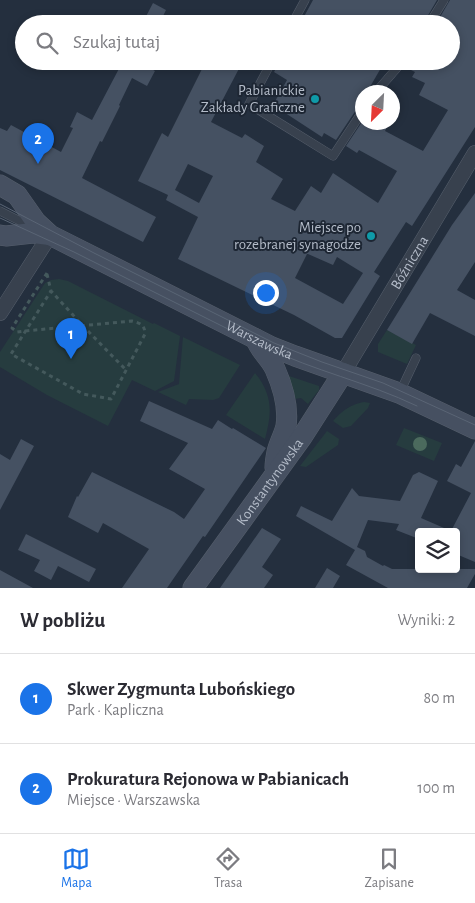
<!DOCTYPE html>
<html lang="pl">
<meta charset="utf-8">
<style>
:root{--surface:#fff;--page:#f7f7f7;--text:#2b2b33;--muted:#7c7c81;--line:#e1e1e2;--accent:#1a73e8}
body{margin:0;font-family:"Alegreya Sans",sans-serif;background:var(--page);color:var(--text)}
.controls{position:absolute;right:15px;bottom:15px;display:grid;overflow:hidden;border-radius:5px;box-shadow:0 2px 8px #0003}
.controls button{width:45px;height:45px;display:grid;place-items:center;padding:0;border:0;border-bottom:1px solid var(--line);background:var(--surface);color:var(--text);font:25px sans-serif}
.compass{position:absolute;left:355px;top:85px;width:45px;height:45px;border-radius:50%;background:var(--surface);box-shadow:0 2px 8px #0003;rotate:204deg}
.you{position:absolute;left:265px;top:292px;width:18px;height:18px;margin:-12px;border:4px solid #fff;border-radius:50%;background:#1a73e8;box-shadow:0 0 0 8px #1a73e833}
.badge{display:grid;place-items:center;width:32px;height:32px;border-radius:50%;background:var(--accent);color:#fff;font-size:16px;font-weight:700}
.pin{position:absolute;translate:-50% -41px;filter:drop-shadow(0 1px 2px #0008)}
.pin::after{content:'';position:absolute;top:26px;width:18px;height:15px;background:inherit;clip-path:polygon(0 0,100% 0,50% 100%)}
.list{margin:0;padding:0;list-style:none}
h2{display:flex;justify-content:space-between;align-items:center;height:65px;margin:0;padding:0 20px;font-size:21px}
h2 small{font-size:16px;font-weight:400;color:var(--muted)}
.list li{display:grid;grid-template-columns:32px 1fr auto;gap:15px;align-items:center;box-sizing:border-box;height:90px;padding:0 20px;border-top:1px solid var(--line)}
.list b{display:block;font-size:19px;white-space:nowrap}
.list p{margin:0;font-size:16px;white-space:nowrap;color:var(--muted)}
.list em{font-size:16px;font-style:normal;color:var(--muted)}
.icon{flex:none;width:28px;height:28px;fill:none;stroke:currentColor;stroke-width:2;stroke-linecap:round;stroke-linejoin:round}
.map{position:relative;flex:none;width:475px;height:588px;overflow:hidden}
.search{position:absolute;background:var(--surface);box-shadow:0 2px 8px #0003;left:15px;right:15px;top:15px;height:55px;display:flex;align-items:center;gap:12px;box-sizing:border-box;padding:0 18px;border-radius:28px;color:var(--muted);font-size:19px}
.sheet{height:245px;background:var(--surface)}
nav{display:flex;justify-content:space-around;align-items:center;box-sizing:border-box;height:70px;border-top:1px solid var(--line);background:var(--surface);font-size:14px;color:var(--muted)}
nav a{display:grid;justify-items:center;gap:2px}
nav .on{color:var(--accent)}
.map>svg:first-child{display:block}
.green{fill:#263c3f}
.building{fill:#455162;fill-rule:evenodd}
.lines{fill:none;stroke-linecap:round;stroke-linejoin:round}
.lane-casing{stroke:#565f6c;stroke-width:9}
.street-casing{stroke:#565f6c;stroke-width:16}
.secondary-casing{stroke:#565f6c;stroke-width:21}
.path{stroke:#44595c;stroke-width:3;stroke-dasharray:4 4;stroke-linecap:butt}
.lane{stroke:#38414e;stroke-width:8}
.street{stroke:#38414e;stroke-width:15}
.secondary{stroke:#465061;stroke-width:20}
.tram{stroke:#5a6575;stroke-width:1}
.tree{fill:#4b6a5d}
.culture-dot{fill:#0f9aa8;stroke:#1d2633;stroke-width:2}
.labels{text-anchor:middle;stroke-width:4;stroke-linejoin:round;paint-order:stroke}
.poi-label{font-size:15px;fill:#b4bcc9;stroke:#1d2633;text-anchor:end}
.street-label{font-size:15px;fill:#b4bcc9;stroke:#1d2633}
</style>
<div class="map">
<svg width="475" height="588" viewBox="0 0 475 588">
<rect width="100%" height="100%" fill="#242f3e"/>
<path class="green" d="M 59,279 L 68,281 L 153,324 L 154,323 L 180,336 L 174,381 L 155,391 L 132,380 L 108,426 L 47,395 L 0,367 L 0,352 L 45,283 L 51,280 Z
M 387,330 L 416,345 L 407,364 L 378,352 L 378,344 Z
M 183,337 L 240,365 L 219,398 L 213,400 L 189,399 L 186,405 L 158,392 L 179,384 Z
M 255,373 C 273,395 272,413 265,439 L 226,415 Z
M 286,376 L 289,376 L 319,386 L 319,390 L 308,404 L 301,398 L 294,399 Z
M 364,402 L 370,403 L 368,408 L 351,426 L 343,428 L 333,421 C 342,411 351,404 364,402 Z
M 404,428 L 442,443 L 434,461 L 396,445 Z
M 327,431 L 339,439 L 338,445 L 306,467 L 300,466 Z"/>
<path class="building" d="M 313,0 L 437,0 L 423,24 L 300,24 Z
M 450,0 L 475,0 L 475,127 L 412,226 L 406,222 L 374,272 L 380,276 L 342,338 L 335,338 L 294,315 L 178,259 L 198,217 L 166,200 L 168,195 L 138,181 L 162,133 L 168,137 L 206,61 L 243,61 L 211,122 L 242,138 L 245,134 L 264,146 L 256,162 L 283,179 L 271,199 L 295,211 L 311,186 L 321,193 L 333,173 L 378,203 L 397,171 L 359,150 L 357,153 L 346,146 L 362,122 L 389,122 L 385,131 L 423,151 L 448,110 L 419,95 L 425,83 L 412,77 L 415,72 L 405,67 L 409,61 L 451,61 L 451,24 L 436,24 ZM 188,164 L 213,176 L 199,203 L 175,190 ZM 307,254 L 308,254 L 333,265 L 337,257 L 363,273 L 343,304 L 295,278 Z
M 153,3 L 166,10 L 159,24 L 142,24 Z
M 123,61 L 136,61 L 155,71 L 147,86 L 132,78 L 119,105 L 120,106 L 102,142 L 100,141 L 82,178 L 156,217 L 143,242 L 0,170 L 0,128 L 7,131 L 11,125 L 61,152 L 73,128 L 70,127 L 77,112 L 92,120 Z
M 280,61 L 385,61 L 367,92 L 362,92 L 362,101 L 336,140 L 324,133 L 322,137 L 273,105 L 287,80 L 274,72 Z
M 475,193 L 475,262 L 457,290 L 475,300 L 475,336 L 430,313 L 412,344 L 387,330 L 452,225 Z
M 149,401 L 212,429 L 218,420 L 232,429 L 233,428 L 266,448 L 205,537 L 203,536 L 167,588 L 122,588 L 149,549 L 103,523 L 98,533 L 68,517 L 77,496 L 78,497 L 92,472 L 174,512 L 184,519 L 205,489 L 169,469 L 188,443 L 140,421 Z
M 21,439 L 34,446 L 0,510 L 0,454 L 10,460 Z
M 475,441 L 475,562 L 456,554 L 456,532 L 419,532 L 419,539 L 396,530 L 399,524 L 368,520 L 357,547 L 365,551 L 367,557 L 383,566 L 384,565 L 392,569 L 475,569 L 475,574 L 467,588 L 388,588 L 346,565 L 355,550 L 296,516 L 301,506 L 332,521 L 352,488 L 359,496 L 400,501 L 413,475 L 419,472 L 438,481 L 421,518 L 451,531 L 471,493 L 447,481 L 456,464 L 461,467 Z
M 262,528 L 281,539 L 262,567 L 273,575 L 264,588 L 220,588 Z
M 26,534 L 96,569 L 89,582 L 58,566 L 51,580 L 34,571 L 40,560 L 18,550 Z
M 327,568 L 340,576 L 333,588 L 315,588 Z
M 0,570 L 33,588 L 0,588 Z"/>
<g class="lines">
<defs>
<path id="lane" d="M 292,24 L 305,0
M 429,24 L 444,0
M 272,61 L 249,104 L 333,156 L 362,112
M 376,92 L 403,61
M 0,211 L 32,227
M 400,392 L 416,358"/>
<g id="street">
<path d="M 0,313 L 50,235"/>
<path id="s1" d="M 343,373 L 475,153"/>
</g>
<g id="secondary">
<path id="s2" d="M 0,185 L 17,195 L 36,222 L 50,235 L 272,347 L 295,356 L 399,393 L 475,429"/>
<path d="M 0,235 L 6,236 L 33,233 L 50,235"/>
<path d="M 256,339 C 259,350 270,358 275,369 C 283,387 289,406 286,426 C 284,435 279,443 277,452 C 276,457 275,463 275,468"/>
<path id="s3" d="M 193,588 L 302,437 L 343,373"/>
</g>
</defs>
<use href="#lane" class="lane-casing"/>
<use href="#street" class="street-casing"/>
<use href="#secondary" class="secondary-casing"/>
<path class="path" d="M 47,273 L 12,328 L 17,332 L 25,331 L 132,321 C 140,323 145,325 145,334 L 111,399 L 83,394 L 11,354 L 51,291
M 47,274 L 51,291 L 83,326 L 126,370"/>
<use href="#lane" class="lane"/>
<use href="#street" class="street"/>
<use href="#secondary" class="secondary"/>
<path class="tram" d="M 0,204 L 94,253 L 274,343 L 322,362 L 383,383 L 475,425
M 0,218 L 74,252 L 236,333
M 265,347 C 314,371 367,382 417,406"/>
</g>
<circle class="tree" cx="420" cy="444" r="7"/>
<g class="culture-dot">
<circle cx="315" cy="99" r="5"/>
<circle cx="371" cy="236" r="5"/>
</g>
<g class="labels">
<g class="poi-label">
<text x="305" y="95">Pabianickie<tspan x="305" dy="17">Zakłady Graficzne</tspan></text>
<text x="361" y="232">Miejsce po<tspan x="361" dy="17">rozebranej synagodze</tspan></text>
</g>
<g class="street-label">
<text dy="5" stroke="none"><textPath href="#s1" startOffset="129">Bóźniczna</textPath></text>
<text dy="5" stroke="none"><textPath href="#s2" startOffset="306">Warszawska</textPath></text>
<text dy="5" stroke="none"><textPath href="#s3" startOffset="131">Konstantynowska</textPath></text>
</g>
</g>
</svg>
<div class="controls">
<button><svg class="icon" aria-label="layers" viewBox="0 0 24 24"><path d="M12 4l9 5-9 5-9-5zM3 14l9 5 9-5"/></svg></button>
</div>
<svg class="compass" viewBox="-18 -18 36 36"><path d="M0-13l5 13h-10z" fill="#e53935"/><path d="M0 13l5-13h-10z" fill="#7c7c81"/></svg>
<div class="you"></div>
<div class="pin badge" style="left:71px;top:359px">1</div>
<div class="pin badge" style="left:38px;top:164px">2</div>
<div class="search"><svg class="icon" aria-label="search" viewBox="0 0 24 24"><circle cx="10" cy="10" r="6"/><path d="M15 15l6 6"/></svg>Szukaj tutaj</div>
</div>
<section class="sheet">
<h2>W pobliżu<small>Wyniki: 2</small></h2>
<ul class="list">
<li><span class="badge">1</span><div><b>Skwer Zygmunta Lubońskiego</b><p>Park · Kapliczna</p></div><em>80 m</em></li>
<li><span class="badge">2</span><div><b>Prokuratura Rejonowa w Pabianicach</b><p>Miejsce · Warszawska</p></div><em>100 m</em></li>
</ul>
</section>
<nav>
<a class="on"><svg class="icon" aria-label="map" viewBox="0 0 24 24"><path d="M3 6l6-2 6 2 6-2v14l-6 2-6-2-6 2zM9 4v14M15 6v14"/></svg>Mapa</a>
<a><svg class="icon" aria-label="directions" viewBox="0 0 24 24"><path d="M12 3l9 9-9 9-9-9zM9 14v-3h6M13 9l2 2-2 2"/></svg>Trasa</a>
<a><svg class="icon" aria-label="saved" viewBox="0 0 24 24"><path d="M7 4h10v16l-5-4-5 4z"/></svg>Zapisane</a>
</nav>
